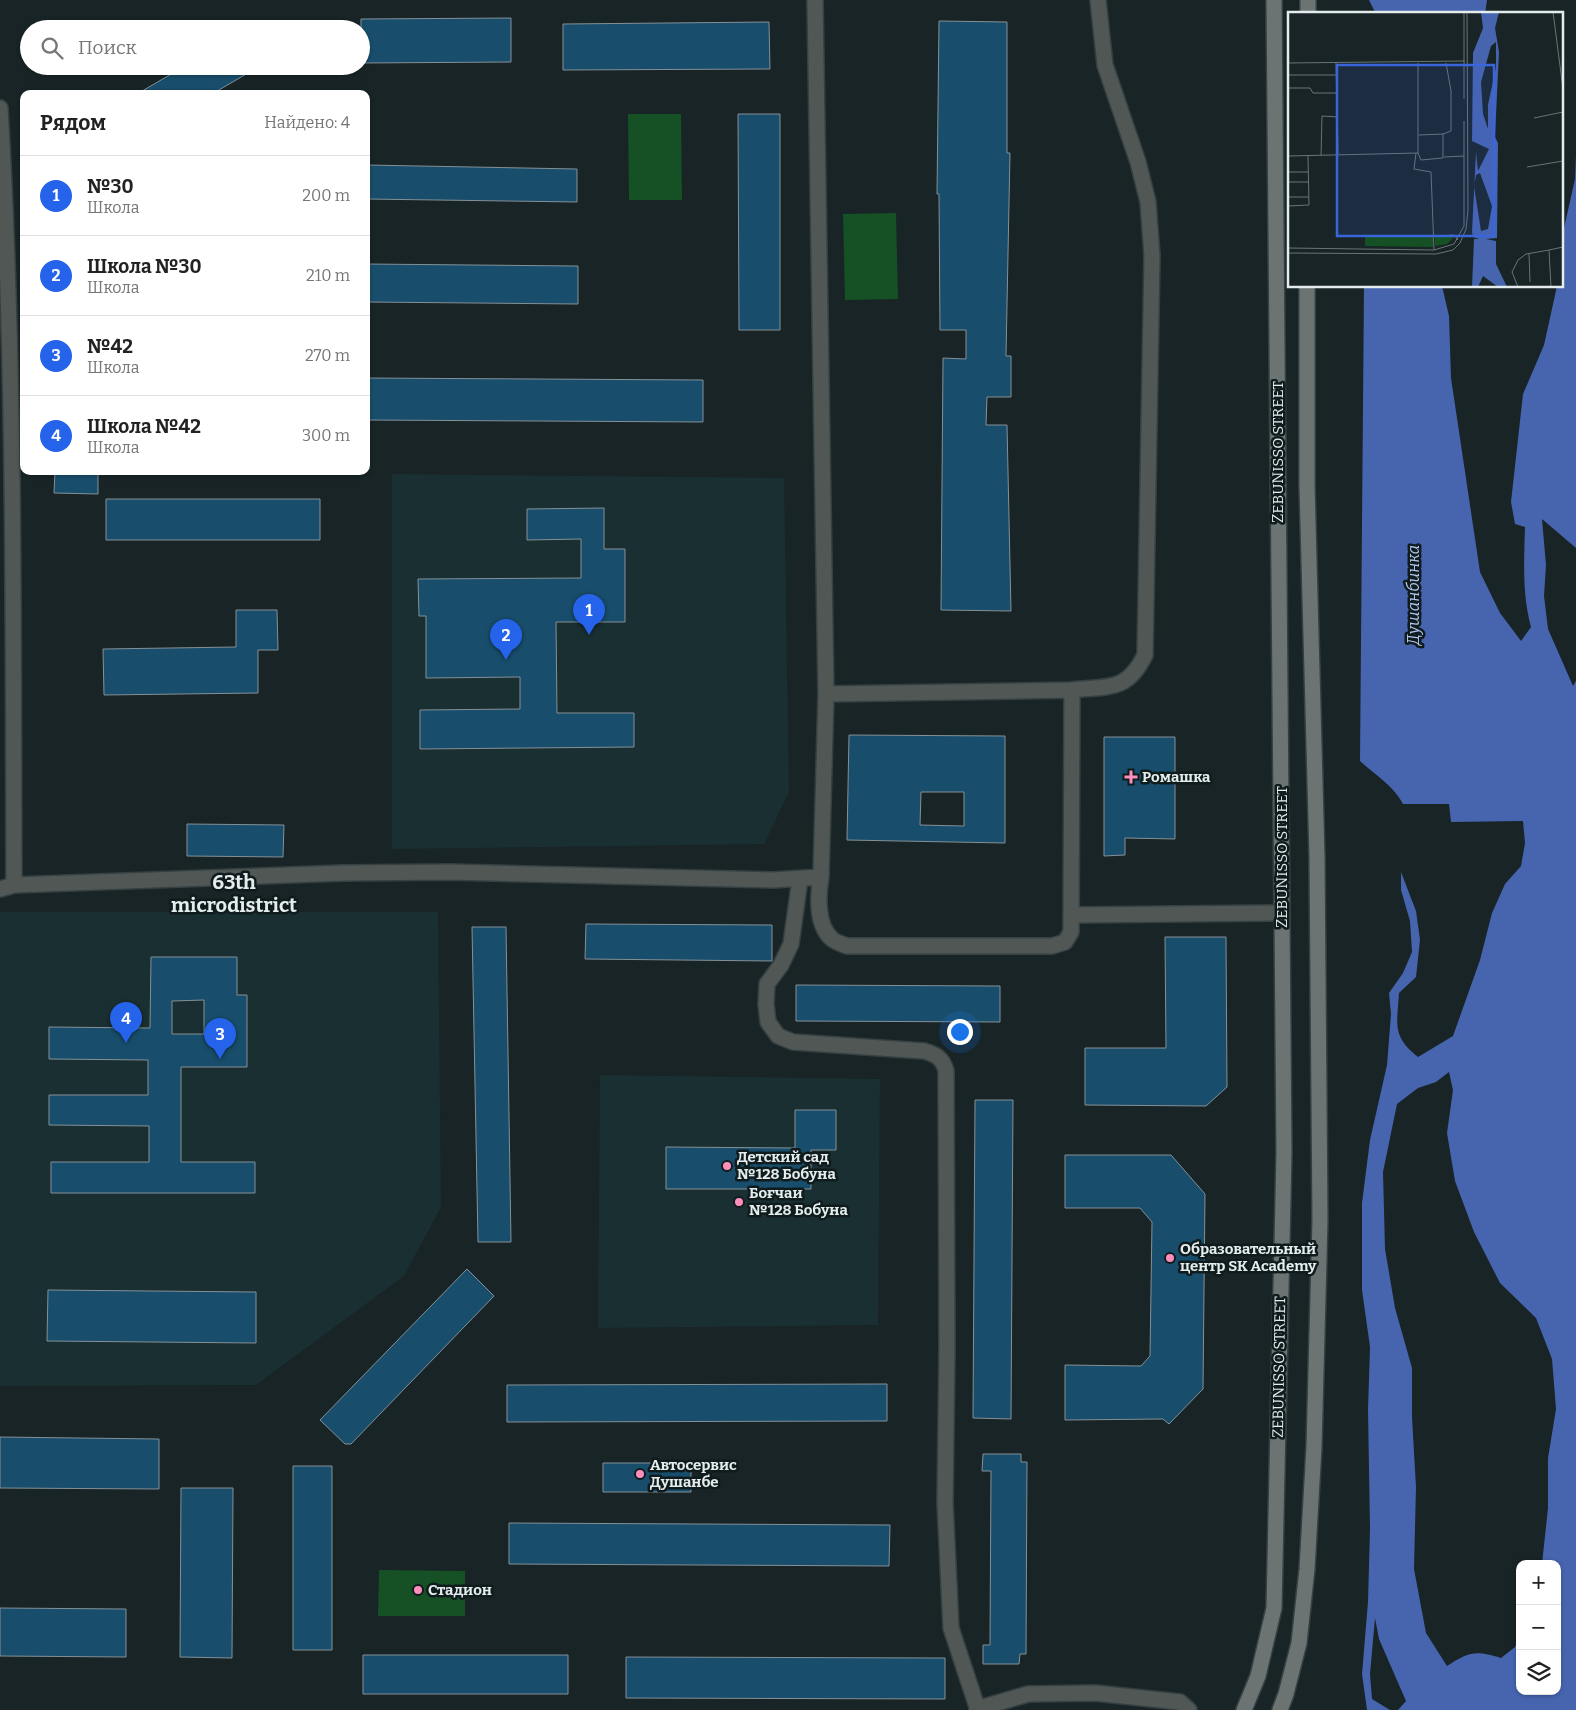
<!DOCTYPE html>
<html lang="ru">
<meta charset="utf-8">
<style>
:root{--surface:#fff;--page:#f2f2f2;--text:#222;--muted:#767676;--line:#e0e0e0;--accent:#2563eb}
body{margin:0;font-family:Bitter,serif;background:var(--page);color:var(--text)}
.controls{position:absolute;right:15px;bottom:15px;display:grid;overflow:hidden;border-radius:10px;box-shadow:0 1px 4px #0004}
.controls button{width:45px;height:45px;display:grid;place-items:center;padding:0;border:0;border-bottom:1px solid var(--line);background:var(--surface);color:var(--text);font:25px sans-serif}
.you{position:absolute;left:959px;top:1031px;width:18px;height:18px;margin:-12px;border:4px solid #fff;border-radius:50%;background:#1a73e8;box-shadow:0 0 0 8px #1a73e833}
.badge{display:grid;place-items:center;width:32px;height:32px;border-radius:50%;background:var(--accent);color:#fff;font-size:16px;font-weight:700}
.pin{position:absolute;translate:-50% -41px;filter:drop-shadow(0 1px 2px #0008)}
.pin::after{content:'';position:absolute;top:26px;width:18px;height:15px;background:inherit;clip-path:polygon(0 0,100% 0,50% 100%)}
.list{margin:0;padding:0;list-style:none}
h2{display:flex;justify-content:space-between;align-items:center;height:65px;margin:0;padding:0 20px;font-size:21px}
h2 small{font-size:16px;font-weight:400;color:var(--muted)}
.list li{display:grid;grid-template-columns:32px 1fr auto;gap:15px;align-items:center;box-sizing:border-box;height:80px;padding:0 20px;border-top:1px solid var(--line)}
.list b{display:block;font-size:19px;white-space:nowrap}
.list p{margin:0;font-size:16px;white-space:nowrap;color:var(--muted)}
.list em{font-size:16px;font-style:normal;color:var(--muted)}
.icon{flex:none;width:28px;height:28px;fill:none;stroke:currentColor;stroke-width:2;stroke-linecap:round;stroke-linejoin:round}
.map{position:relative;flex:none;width:1576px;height:1710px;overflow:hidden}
.search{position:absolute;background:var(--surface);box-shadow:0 1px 4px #0004;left:20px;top:20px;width:350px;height:55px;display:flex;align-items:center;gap:12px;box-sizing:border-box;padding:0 18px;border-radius:28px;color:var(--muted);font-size:19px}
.panel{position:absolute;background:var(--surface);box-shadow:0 1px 4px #0004;left:20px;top:90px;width:350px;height:385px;border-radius:10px}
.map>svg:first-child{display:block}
.built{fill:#1a2f32}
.green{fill:#155124}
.water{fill:#4764af;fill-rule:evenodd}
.building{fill:#184e6b;stroke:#859098;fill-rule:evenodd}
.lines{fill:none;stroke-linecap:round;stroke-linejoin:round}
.street-casing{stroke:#354042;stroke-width:18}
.secondary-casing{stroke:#354042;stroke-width:18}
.street{stroke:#515755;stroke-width:15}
.secondary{stroke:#6b7472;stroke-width:15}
.poi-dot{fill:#fe8ebc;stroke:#0f1b1d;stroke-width:2}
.labels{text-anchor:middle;stroke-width:5;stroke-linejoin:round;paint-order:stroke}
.street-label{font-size:15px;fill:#e4eced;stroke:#0f1b1d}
.poi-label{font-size:15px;font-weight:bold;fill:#e4eced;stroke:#0f1b1d;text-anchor:start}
.water-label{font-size:16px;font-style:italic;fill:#b1c4ed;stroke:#0f1b1d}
.district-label{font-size:20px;font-weight:bold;fill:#e4eced;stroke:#0f1b1d}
.inset-road{fill:none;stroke:#6a7476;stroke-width:1}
.view{fill:#3b66db;fill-opacity:0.15;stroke:#3b66db;stroke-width:2.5}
.inset-edge{fill:none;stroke:#e4eced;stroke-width:2.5}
</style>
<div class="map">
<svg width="1576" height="1710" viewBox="0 0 1576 1710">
<rect width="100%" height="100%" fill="#182426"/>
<path class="built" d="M 392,474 L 784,478 L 789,792 L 764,844 L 392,849 Z
M 0,912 L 438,912 L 441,1207 L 404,1276 L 256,1385 L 0,1386 Z
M 600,1075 L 880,1079 L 878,1325 L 598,1328 Z"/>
<path class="green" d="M 681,114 L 682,200 L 629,200 L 628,114 Z
M 896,213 L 898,299 L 845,300 L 843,214 Z
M 379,1570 L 465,1571 L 465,1616 L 378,1616 Z"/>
<path class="water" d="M 1369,0 L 1487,0 L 1485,14 L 1376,14 Z
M 1576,155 L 1576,548 L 1542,519 L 1546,565 L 1544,596 L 1548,629 L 1573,686 L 1576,681 L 1576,1710 L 1398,1710 L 1406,1701 L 1379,1639 L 1375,1618 L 1370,1674 L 1372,1699 L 1390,1710 L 1367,1710 L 1362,1674 L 1368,1602 L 1370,1528 L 1368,1409 L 1370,1347 L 1362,1290 L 1362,1203 L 1370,1140 L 1387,1065 L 1391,1014 L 1389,993 L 1403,973 L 1412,952 L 1410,921 L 1401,890 L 1401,872 L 1416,911 L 1420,940 L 1416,977 L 1399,993 C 1397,1025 1392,1036 1418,1057 L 1453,1036 L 1480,960 L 1492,913 L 1505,884 L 1521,866 L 1525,843 L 1523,821 L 1451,822 L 1449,804 L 1403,804 C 1394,786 1375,775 1360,761 L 1364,286 L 1442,286 L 1449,316 L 1451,378 L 1480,572 L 1500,613 L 1521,641 L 1531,627 C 1522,594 1524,560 1525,527 L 1515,524 L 1511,502 L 1523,394 L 1544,345 L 1557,286 L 1562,286 L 1562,237 L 1575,179 ZM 1449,1072 L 1453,1090 L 1447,1133 L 1455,1181 L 1474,1232 L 1500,1283 L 1536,1318 L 1552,1359 L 1556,1409 L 1548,1458 L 1548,1508 L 1542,1564 L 1557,1564 L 1557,1691 L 1520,1691 L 1520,1636 L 1515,1647 L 1501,1658 C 1475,1650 1469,1652 1447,1666 L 1426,1633 L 1414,1569 L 1416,1487 L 1412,1417 L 1412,1368 L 1395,1308 L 1385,1249 L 1383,1172 L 1397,1104 L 1418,1088 L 1436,1082 Z"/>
<path class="building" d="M 511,18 L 511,62 L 361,63 L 361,19 Z
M 939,21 L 1007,22 L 1007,153 L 1010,153 L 1006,356 L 1011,356 L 1011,397 L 987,397 L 986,425 L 1007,425 L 1011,611 L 941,610 L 943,358 L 966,359 L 966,330 L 940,330 L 939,194 L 937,194 Z
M 769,22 L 770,69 L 563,70 L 563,24 Z
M 185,66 L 260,66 L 212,94 L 137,94 Z
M 738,114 L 780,114 L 780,330 L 739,330 Z
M 366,165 L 577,169 L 577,202 L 366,199 Z
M 366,264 L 578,266 L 578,304 L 366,302 Z
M 366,378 L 703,380 L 703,422 L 366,420 Z
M 55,471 L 98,471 L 98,494 L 54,493 Z
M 106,499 L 320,499 L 320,540 L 106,540 Z
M 604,508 L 604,549 L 625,549 L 625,622 L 556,622 L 557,713 L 634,713 L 634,747 L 420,749 L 420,710 L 520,709 L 520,677 L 426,678 L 426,616 L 419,616 L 418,579 L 581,578 L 581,539 L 527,540 L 527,509 Z
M 236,610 L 277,610 L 278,650 L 258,650 L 258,693 L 104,695 L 103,649 L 236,647 Z
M 849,735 L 1005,736 L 1005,843 L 847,840 ZM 921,792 L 964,792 L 964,826 L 920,825 Z
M 1104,737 L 1175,737 L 1175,839 L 1125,838 L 1125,855 L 1104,856 Z
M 187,824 L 284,825 L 283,857 L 187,856 Z
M 586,924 L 772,925 L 772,961 L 585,959 Z
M 472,927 L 506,927 L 511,1242 L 478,1242 Z
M 1165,937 L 1226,937 L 1227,1087 L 1206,1106 L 1085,1105 L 1085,1048 L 1166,1048 Z
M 151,957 L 237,957 L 237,995 L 247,995 L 247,1067 L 181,1067 L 181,1162 L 255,1162 L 255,1193 L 51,1193 L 51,1162 L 149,1162 L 149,1126 L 49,1125 L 49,1095 L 148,1095 L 148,1060 L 49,1059 L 49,1027 L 150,1028 ZM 204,1000 L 204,1034 L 172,1034 L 172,1001 Z
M 796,985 L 1000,986 L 1000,1022 L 796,1021 Z
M 975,1100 L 1013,1100 L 1011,1419 L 973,1418 Z
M 795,1110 L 836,1110 L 836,1150 L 811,1150 L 811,1189 L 666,1189 L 666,1147 L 795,1148 Z
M 1065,1155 L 1171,1155 L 1205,1194 L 1203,1389 L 1169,1424 L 1163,1419 L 1065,1420 L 1065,1365 L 1141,1366 L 1150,1356 L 1152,1222 L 1140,1208 L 1065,1208 Z
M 467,1269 L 494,1296 L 351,1444 L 345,1444 L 320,1420 Z
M 48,1290 L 256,1292 L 256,1343 L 47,1341 Z
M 887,1384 L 887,1421 L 507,1422 L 507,1385 Z
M 0,1437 L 159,1439 L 159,1489 L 0,1488 Z
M 983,1454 L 1021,1454 L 1021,1462 L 1027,1462 L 1026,1654 L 1020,1654 L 1019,1664 L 983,1664 L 983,1645 L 990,1645 L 991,1471 L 982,1471 Z
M 603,1463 L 691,1463 L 691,1492 L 603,1492 Z
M 293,1466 L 332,1466 L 332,1650 L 293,1650 Z
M 181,1488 L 233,1488 L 232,1658 L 180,1657 Z
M 509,1523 L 890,1525 L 889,1566 L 509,1564 Z
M 0,1608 L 126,1609 L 126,1657 L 0,1656 Z
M 363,1655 L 568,1655 L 568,1694 L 363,1694 Z
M 626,1657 L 945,1658 L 945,1699 L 626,1698 Z"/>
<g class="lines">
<defs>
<path id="street" d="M 0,108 C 15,367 13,626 14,885
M 826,694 L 1072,690
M 821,877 C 818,895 816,925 832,939 C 835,942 842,944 847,946 L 1052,946 L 1065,942 L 1071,932 L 1072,690 C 1108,686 1127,692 1145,655 L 1152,256 L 1148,202 L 1138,162 L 1105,65 L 1098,0
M 800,879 L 791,944 L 781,965 L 767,984 L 766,1004 L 768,1022 L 778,1036 L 793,1042 L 924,1051 C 935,1054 943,1058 946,1071 L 947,1348 L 945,1503 L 951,1628 L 978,1710
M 0,889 L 14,885 L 343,873 L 450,872 L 773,880 L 821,877 L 826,694 L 815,0
M 1073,915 L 1282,913
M 977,1709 L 1028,1694 L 1095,1693 L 1180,1702 L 1189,1710"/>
<path id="secondary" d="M 1308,14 L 1308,0
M 1244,1710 L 1258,1676 L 1274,1608 L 1284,1152 L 1274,0
M 1280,1710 L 1286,1694 L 1299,1643 L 1307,1569 L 1314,1447 L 1320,1220 L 1317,857 L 1307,486 L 1307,286"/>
</defs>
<use href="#street" class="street-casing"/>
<use href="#secondary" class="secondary-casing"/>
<use href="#street" class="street"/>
<use href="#secondary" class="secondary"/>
</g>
<g class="poi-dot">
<path d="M1128.5 769.5h5v5h5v5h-5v5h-5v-5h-5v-5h5z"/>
<circle cx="727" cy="1166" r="5"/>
<circle cx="739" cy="1202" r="5"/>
<circle cx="1170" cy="1258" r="5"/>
<circle cx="640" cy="1474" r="5"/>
<circle cx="418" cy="1590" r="5"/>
</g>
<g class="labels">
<g class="street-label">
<text transform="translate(1278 452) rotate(-90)" y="5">ZEBUNISSO STREET</text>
<text transform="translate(1282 857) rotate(-90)" y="5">ZEBUNISSO STREET</text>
<text transform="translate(1279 1367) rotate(-89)" y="5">ZEBUNISSO STREET</text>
</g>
<g class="poi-label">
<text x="1142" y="782">Ромашка</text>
<text x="737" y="1162">Детский сад<tspan x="737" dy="17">№128 Бобуна</tspan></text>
<text x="749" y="1198">Боғчаи<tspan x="749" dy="17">№128 Бобуна</tspan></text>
<text x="1180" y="1254">Образовательный<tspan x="1180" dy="17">центр SK Academy</tspan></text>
<text x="650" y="1470">Автосервис<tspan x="650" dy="17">Душанбе</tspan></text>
<text x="428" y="1595">Стадион</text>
</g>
<g class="water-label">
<text transform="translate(1413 595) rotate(-90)" y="6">Душанбинка</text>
</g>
<g class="district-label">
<text x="234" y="889">63th<tspan x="234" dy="23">microdistrict</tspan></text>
</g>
</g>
<g transform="translate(1288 12)">
<rect width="275" height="275" fill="#182426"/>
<path d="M 77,224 L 145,224 L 145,235 L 77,234 ZM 167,224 L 159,232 L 147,234 L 147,225 Z" fill="#155124"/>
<path d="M 193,0 L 211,0 L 207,16 L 211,40 L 207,125 L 210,131 L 209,226 L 198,227 L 208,229 L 208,252 L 219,275 L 210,275 L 195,264 L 190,275 L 184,275 L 186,227 L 191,227 L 185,225 L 184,220 L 188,140 L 190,159 L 201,137 L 184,129 L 185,41 L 195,16 ZM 208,30 L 208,55 L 200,93 L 200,117 L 195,102 L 193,70 L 203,34 ZM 192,161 L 204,194 L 200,217 L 193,219 L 186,174 L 188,163 Z" fill="#4764af" fill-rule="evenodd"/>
<path class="inset-road" d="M 265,0 L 275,77M 0,51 L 177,49M 48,51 L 50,142M 0,63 L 49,63M 0,76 L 22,76 L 25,81 L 49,81M 176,87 L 176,0M 246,106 L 275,100M 131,123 L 155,122M 128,141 L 126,157 L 143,160 L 146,238M 130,141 L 133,148 L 155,146 L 155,122 L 163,119 L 163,79 L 158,51M 0,144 L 130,141 L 130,51M 33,144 L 34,104 L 50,105M 156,145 L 176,144M 239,155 L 275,149M 0,160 L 20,160M 0,170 L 21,170M 0,185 L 21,185M 0,194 L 21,193 L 20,144M 146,224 L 166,223 L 170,228M 0,236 L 146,238 L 166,232 L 176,214 L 176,109M 0,241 L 148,242 L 165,238 L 172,231 L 178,217 L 180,198 L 179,0M 241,241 L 242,270M 230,275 L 224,260 L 230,248 L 238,242 L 261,238M 263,275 L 261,238 L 275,235"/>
<path class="view" d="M 49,53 L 206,53 L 206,224 L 49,224 Z"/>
<rect width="275" height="275" class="inset-edge"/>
</g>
</svg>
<div class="controls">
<button>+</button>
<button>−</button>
<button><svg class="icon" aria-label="layers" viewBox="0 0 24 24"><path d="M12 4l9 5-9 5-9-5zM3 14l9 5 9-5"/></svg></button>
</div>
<div class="you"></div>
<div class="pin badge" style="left:589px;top:635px">1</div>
<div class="pin badge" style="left:506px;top:660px">2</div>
<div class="pin badge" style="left:220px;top:1059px">3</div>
<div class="pin badge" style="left:126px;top:1043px">4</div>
<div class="search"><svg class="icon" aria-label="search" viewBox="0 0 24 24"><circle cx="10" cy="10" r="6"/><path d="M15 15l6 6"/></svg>Поиск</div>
<section class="panel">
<h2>Рядом<small>Найдено: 4</small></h2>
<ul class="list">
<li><span class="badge">1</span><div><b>№30</b><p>Школа</p></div><em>200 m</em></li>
<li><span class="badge">2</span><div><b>Школа №30</b><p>Школа</p></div><em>210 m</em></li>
<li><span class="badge">3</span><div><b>№42</b><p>Школа</p></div><em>270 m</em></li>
<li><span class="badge">4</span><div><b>Школа №42</b><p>Школа</p></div><em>300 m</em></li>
</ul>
</section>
</div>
